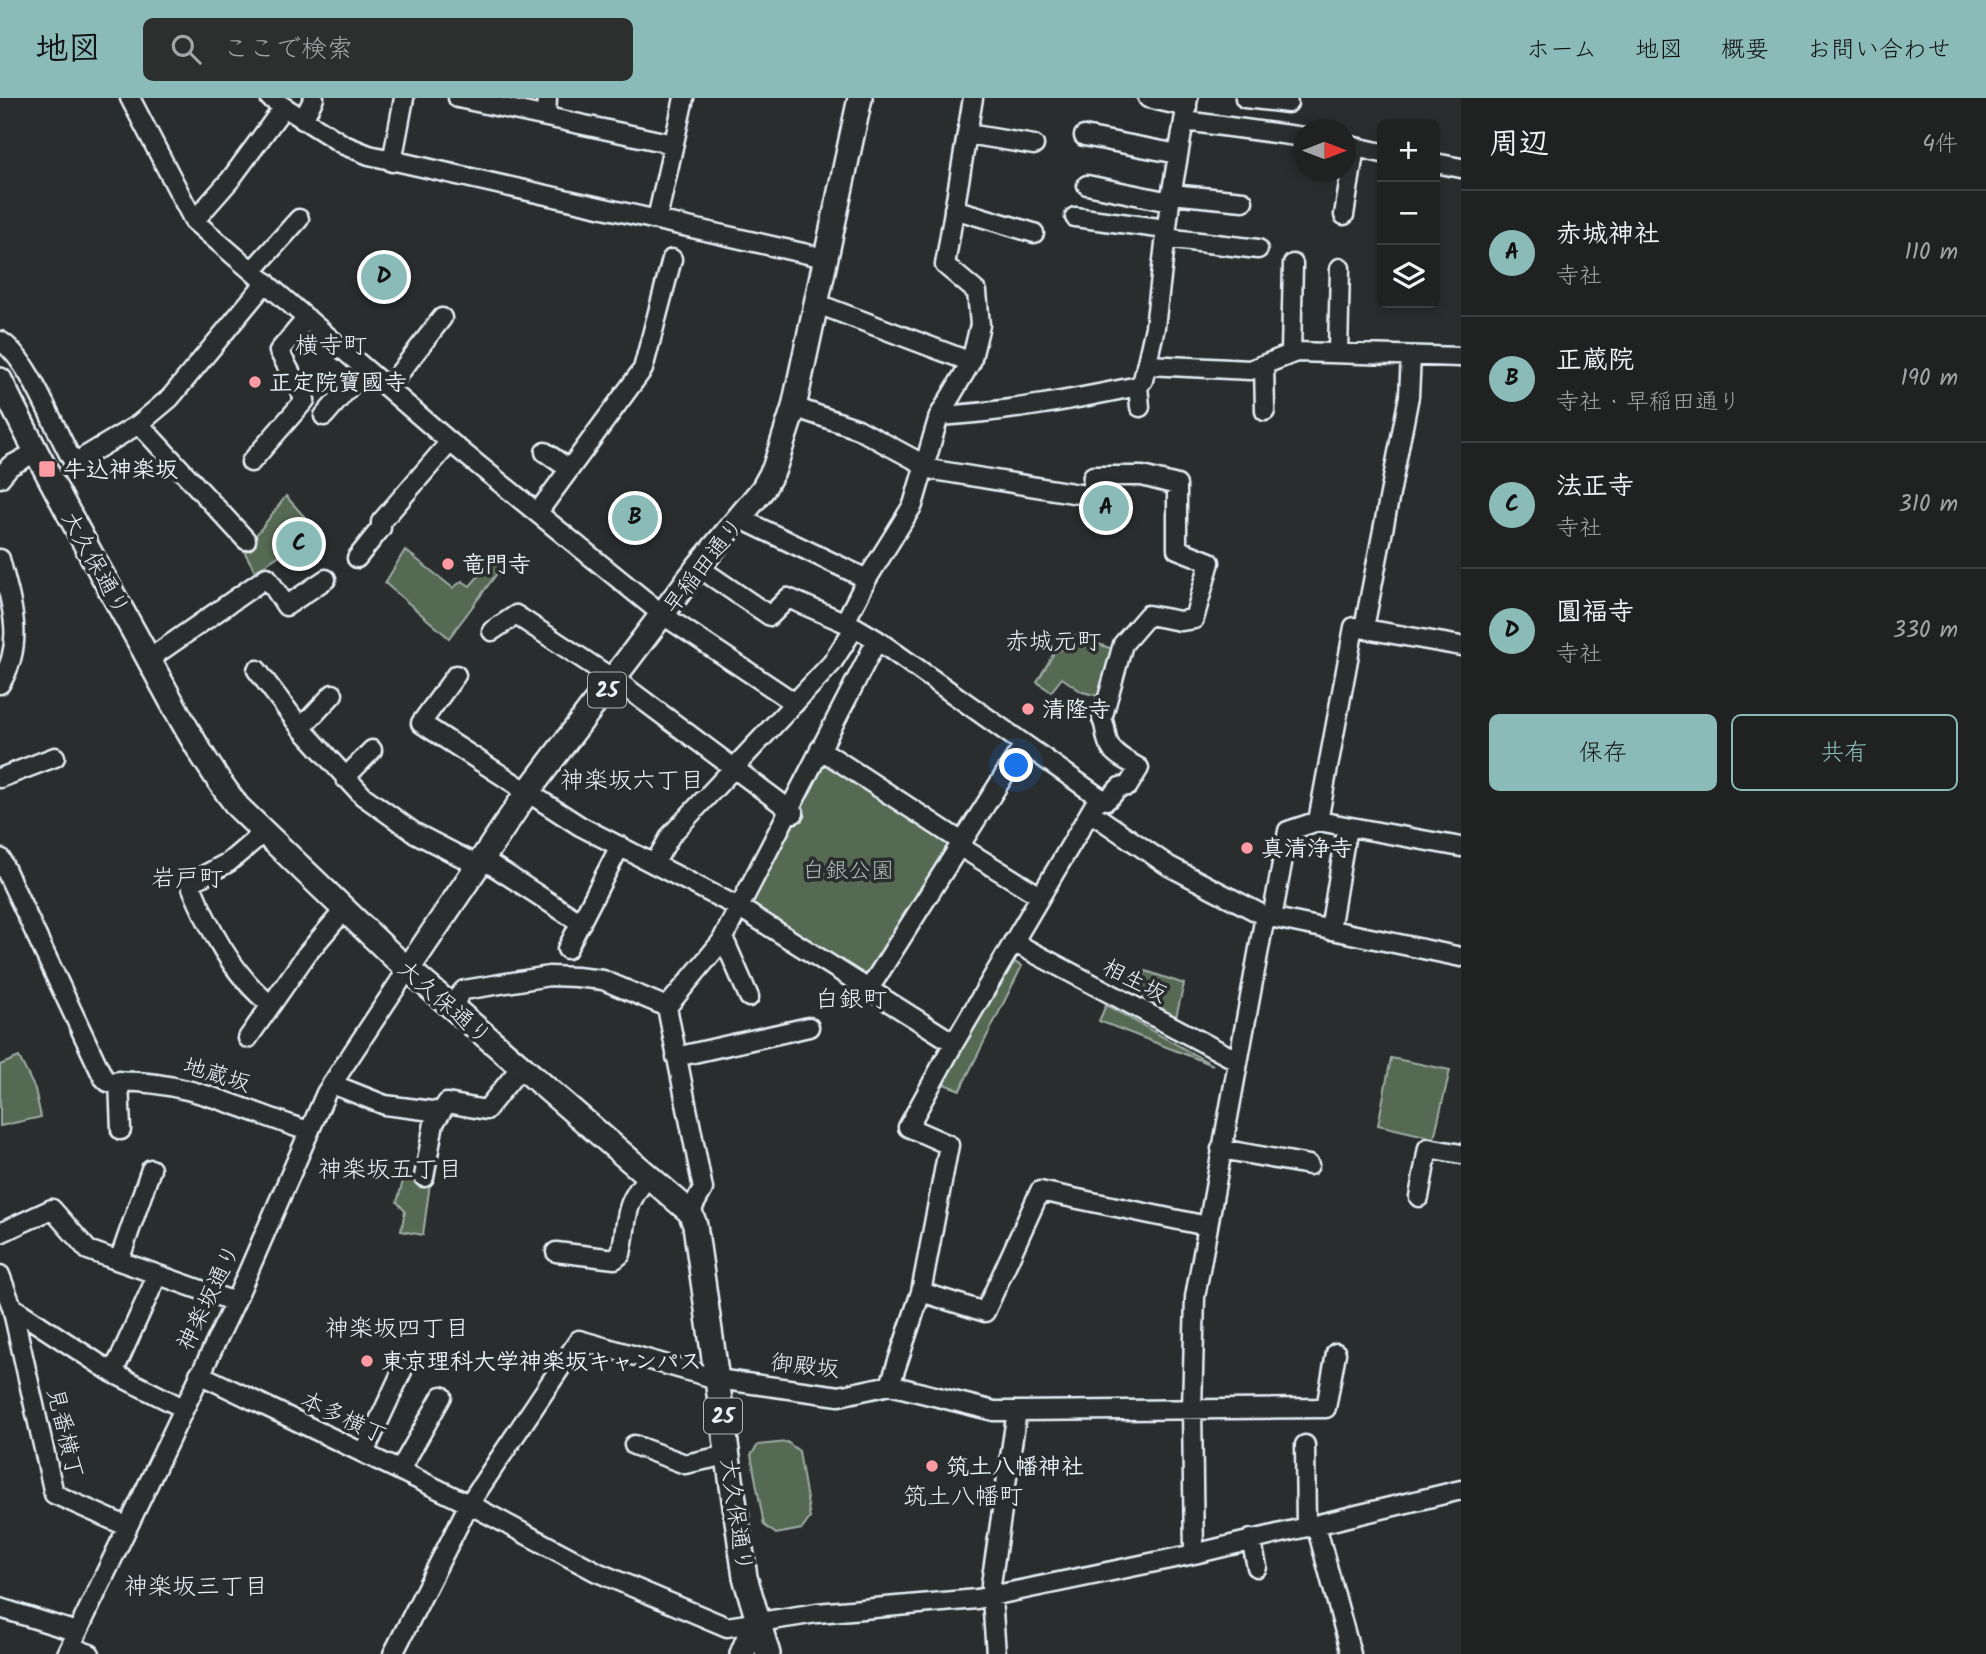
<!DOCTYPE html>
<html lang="ja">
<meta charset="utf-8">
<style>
:root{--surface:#202222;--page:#2d2f2f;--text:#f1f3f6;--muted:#a2a4a5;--line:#3d3f40;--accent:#8bbbb9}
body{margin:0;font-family:Kalam,"Klee One",sans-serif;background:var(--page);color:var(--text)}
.controls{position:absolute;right:21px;top:21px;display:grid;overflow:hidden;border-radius:10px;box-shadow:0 4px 10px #0003}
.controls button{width:63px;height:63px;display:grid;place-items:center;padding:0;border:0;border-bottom:2px solid var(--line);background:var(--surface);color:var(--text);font:35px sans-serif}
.compass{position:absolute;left:1293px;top:21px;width:63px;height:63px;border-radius:50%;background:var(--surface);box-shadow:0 4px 10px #0003;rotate:90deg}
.you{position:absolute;left:1017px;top:668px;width:24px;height:24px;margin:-18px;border:5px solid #fff;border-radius:50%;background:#1a73e8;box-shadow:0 0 0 10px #1a73e833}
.badge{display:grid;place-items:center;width:46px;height:46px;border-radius:50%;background:var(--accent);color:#111;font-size:23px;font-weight:700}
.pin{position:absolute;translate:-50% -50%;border:4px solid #fff;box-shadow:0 2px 7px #0006}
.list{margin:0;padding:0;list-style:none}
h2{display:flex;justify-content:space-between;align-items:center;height:91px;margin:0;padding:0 28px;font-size:30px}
h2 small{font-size:23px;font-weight:400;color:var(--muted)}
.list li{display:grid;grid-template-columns:46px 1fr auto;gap:21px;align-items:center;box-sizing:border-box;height:126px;padding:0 28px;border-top:2px solid var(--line)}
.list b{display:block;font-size:26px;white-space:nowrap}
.list p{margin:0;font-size:23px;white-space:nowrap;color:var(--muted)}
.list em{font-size:23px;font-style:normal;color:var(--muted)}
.actions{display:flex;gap:14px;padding:21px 28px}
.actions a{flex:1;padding:16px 0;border:2px solid var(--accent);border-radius:10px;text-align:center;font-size:24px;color:var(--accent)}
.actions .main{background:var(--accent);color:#111}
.icon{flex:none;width:38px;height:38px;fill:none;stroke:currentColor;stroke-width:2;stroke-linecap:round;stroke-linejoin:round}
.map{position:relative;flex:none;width:1461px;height:1556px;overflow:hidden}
header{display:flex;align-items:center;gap:42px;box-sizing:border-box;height:98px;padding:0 35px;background:var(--accent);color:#111}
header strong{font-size:33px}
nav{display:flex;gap:38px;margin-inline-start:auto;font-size:24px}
.search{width:490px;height:63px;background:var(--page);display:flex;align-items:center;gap:18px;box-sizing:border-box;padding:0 24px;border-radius:10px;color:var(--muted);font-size:26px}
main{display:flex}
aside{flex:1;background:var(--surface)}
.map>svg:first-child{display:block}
.green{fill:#566953;stroke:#9fada6;stroke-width:2}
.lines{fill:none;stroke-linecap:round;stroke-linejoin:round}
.minor-casing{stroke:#e8f1f8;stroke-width:23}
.major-casing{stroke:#e8f1f8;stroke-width:28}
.minor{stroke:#2a2d2e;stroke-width:18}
.major{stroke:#2a2d2e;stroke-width:23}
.poi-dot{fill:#ff9aa2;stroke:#2a2d2e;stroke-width:2.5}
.labels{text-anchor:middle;stroke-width:7;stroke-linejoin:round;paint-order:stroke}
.shield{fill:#2a2d2e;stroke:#afb6bb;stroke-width:2}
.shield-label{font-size:21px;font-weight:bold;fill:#e8f1f8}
.poi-label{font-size:23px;font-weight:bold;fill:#e8f1f8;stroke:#2a2d2e;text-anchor:start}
.street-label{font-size:23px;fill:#e8f1f8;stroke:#2a2d2e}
.park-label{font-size:23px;fill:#aebbb6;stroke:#2a2d2e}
.neighbourhood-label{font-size:24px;fill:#e8f1f8;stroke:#2a2d2e}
</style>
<header>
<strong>地図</strong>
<div class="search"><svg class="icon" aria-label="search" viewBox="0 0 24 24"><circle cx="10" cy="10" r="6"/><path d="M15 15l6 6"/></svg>ここで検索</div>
<nav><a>ホーム</a><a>地図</a><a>概要</a><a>お問い合わせ</a></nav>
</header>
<main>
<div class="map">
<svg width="1461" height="1556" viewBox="0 0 1461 1556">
<rect width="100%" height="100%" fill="#2a2d2e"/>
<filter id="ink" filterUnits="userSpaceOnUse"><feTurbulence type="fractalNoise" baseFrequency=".0143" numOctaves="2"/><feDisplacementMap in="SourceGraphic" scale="14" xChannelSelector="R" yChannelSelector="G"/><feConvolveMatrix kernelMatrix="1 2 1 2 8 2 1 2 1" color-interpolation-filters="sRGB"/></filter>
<g filter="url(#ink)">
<path class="green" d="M 286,398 L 317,433 L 255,473 L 244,453 Z
M 405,452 L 453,490 L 462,483 L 470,488 L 495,459 L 504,466 L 449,540 L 385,485 Z
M 1071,536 L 1115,552 L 1103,599 L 1082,594 L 1062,580 L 1051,594 L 1037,584 L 1055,553 L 1063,551 Z
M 822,660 L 953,746 L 867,881 L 746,805 Z
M 1012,863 L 1022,868 L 960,992 L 941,985 Z
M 1146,873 L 1184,886 L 1176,919 L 1134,900 Z
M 1106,907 L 1213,967 L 1099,923 Z
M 19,959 L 35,991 L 41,1019 L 0,1028 L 0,967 Z
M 1391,960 L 1450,972 L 1434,1040 L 1378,1027 Z
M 408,1079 L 430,1085 L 423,1137 L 401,1133 L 405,1113 L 397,1104 L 403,1083 Z
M 787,1344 L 799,1353 L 810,1420 L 802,1431 L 776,1436 L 764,1427 L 751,1357 L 758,1347 Z"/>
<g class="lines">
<defs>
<path id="minor" d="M 130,0 L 194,123 L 450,344 L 663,517 L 795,605
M 270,0 L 344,47 L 369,57 L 825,160
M 458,0 L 673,46
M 1148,0 L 1187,9
M 1245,0 L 1288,5
M 546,17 L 547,0
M 303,22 L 314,0
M 1185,23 L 1304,39
M 968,36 L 1034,47
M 1084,38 L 1178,56
M 1346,47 L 1382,55
M 392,64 L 404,0
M 1435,65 L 1461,70
M 1087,87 L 1170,104
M 1171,96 L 1243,103
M 954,111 L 1034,135
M 1344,117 L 1355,49
M 1075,119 L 1166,131
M 657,121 L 684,0
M 194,123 L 230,82 L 283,10
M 1165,140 L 1258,151
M 252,173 L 299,121
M 815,205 L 971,264
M 0,243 C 29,259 55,334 74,365 L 139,326 L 170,300 L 266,184
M 1291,255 L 1293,166
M 1338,255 L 1340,170
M 1148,267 L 1250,272 L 1296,254 L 1461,259
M 1264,267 L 1265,313
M 1138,288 L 1140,309
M 388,290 L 442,220
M 794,309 L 858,331 L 934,372 L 1091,398 L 1093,378 L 1142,378 L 1177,387 L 1177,451 L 1210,464 L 1194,521 L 1180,523 L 1148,517 L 1123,546 L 1102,621 C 1106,629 1105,636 1108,644 C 1112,657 1128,663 1139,670 L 1128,688 L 1120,689 L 1107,702 L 1099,699
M 324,318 L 365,271
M 939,318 C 1007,314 1071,302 1138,288 L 1143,282 L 1155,229 L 1170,104 L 1188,0
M 139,326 L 246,442
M 545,354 L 569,371
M 251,364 L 305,302 L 279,253 L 307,220
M 0,380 L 10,368 L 36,354
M 538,414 L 643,271 L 672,161
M 739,420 L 867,481
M 357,460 L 381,430 L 381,424 L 450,344
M 0,461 C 11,504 26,545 0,586
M 698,469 L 770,518 L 788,500 L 855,529 L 877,542 L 1099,699 L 954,945 L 908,1029 L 949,1047 L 921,1194 L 890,1287
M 845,524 L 867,481 L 913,407 L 939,318 L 971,264 L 980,227 L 977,194 L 945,167 L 973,0
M 1364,530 L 1409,298 L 1411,258
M 492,533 L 516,517 L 624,588 L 794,715
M 149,561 L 267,479 L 286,508 L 326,481
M 257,572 L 301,630 L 333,596
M 456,577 L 421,625 L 580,728 L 740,810 L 954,945
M 301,630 L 363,698 L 415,735 L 477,767
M 820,651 L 962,744
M 0,680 L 55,659
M 345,680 L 372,652
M 1090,714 L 1169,768 L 1265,818 L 1461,859
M 1318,723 L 1354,529 L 1461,548
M 264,734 L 229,764 L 190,785 C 208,829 233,878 271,907
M 959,748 L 1040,798
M 0,760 L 103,979 L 108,984 C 179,979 242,1011 308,1033
M 481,760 L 581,825
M 654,766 L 671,737 L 832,565 L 855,529
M 1272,820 L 1288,733 L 1318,723 L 1461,749
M 1330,832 L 1347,729
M 721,844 L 726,846 L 749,899
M 1013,844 L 1236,962
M 567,851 L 620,748
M 869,891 L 1024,646
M 450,908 L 464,892 L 549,878 L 576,879 L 603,882 L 667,909
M 667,909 L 721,844 L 877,542
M 667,909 L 703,1091 L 690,1114
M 248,940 L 306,857 L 345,811
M 676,959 L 809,929
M 119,983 L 121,1032
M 332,986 L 385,1007 L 440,1014
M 1221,1051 L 1309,1067
M 424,1079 L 434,1025 L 447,1005 L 486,1012 L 521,969
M 1419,1099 L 1428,1050 L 1461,1056
M 0,1135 L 52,1111 L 88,1152 L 235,1204
M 556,1154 L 615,1161 L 621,1156 C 629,1117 622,1110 649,1077
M 119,1163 L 151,1071
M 0,1177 L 12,1209 L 54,1396 L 126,1428
M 921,1194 L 985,1214 L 1040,1093 L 1207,1128
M 12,1209 L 113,1275 L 183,1310
M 113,1275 L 157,1178
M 199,1276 L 469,1406 L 597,1474 L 727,1529 L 817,1515 L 977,1501 L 1194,1456 L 1461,1392
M 634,1347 L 685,1366 L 728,1357
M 1305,1347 L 1306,1429
M 364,1355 L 403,1271
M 400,1372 L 442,1298
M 1316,1427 L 1351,1556
M 1251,1441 L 1257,1469
M 1194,1456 L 1192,1310 L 1195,1199 L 1265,818
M 0,1510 L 77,1534
M 71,1549 L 90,1556
M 67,1556 L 235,1204 L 326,995 L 408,871
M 393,1556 L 469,1406 L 579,1242 L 717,1281 L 839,1298 L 890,1287 L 994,1313 L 1017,1313 L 1326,1310 L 1336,1255
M 996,1556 L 991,1486 L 1017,1313"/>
<path id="major" d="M 0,282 C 42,368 88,452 135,536 C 167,594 197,656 238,709 L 394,859 L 690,1114 L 695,1127 L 745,1479 L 768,1556
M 408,871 L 526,696 L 698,469 L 763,391 L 774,371 L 794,309 L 860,0
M 742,1556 L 756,1522"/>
</defs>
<use href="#minor" class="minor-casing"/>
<use href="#major" class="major-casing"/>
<use href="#minor" class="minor"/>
<use href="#major" class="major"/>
</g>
</g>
<g class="poi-dot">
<circle cx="255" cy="284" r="7"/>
<rect x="38" y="362" width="18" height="18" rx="3.5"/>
<circle cx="448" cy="466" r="7"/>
<circle cx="1028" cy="611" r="7"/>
<circle cx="1247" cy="750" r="7"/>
<circle cx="367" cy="1263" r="7"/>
<circle cx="932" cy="1368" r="7"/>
</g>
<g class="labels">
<g class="shield">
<rect x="588" y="574.5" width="38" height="35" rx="5"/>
<rect x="704" y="1300.5" width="38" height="35" rx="5"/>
</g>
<g class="shield-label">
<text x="607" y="599">25</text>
<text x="723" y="1325">25</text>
</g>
<g class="poi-label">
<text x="269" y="292">正定院寶國寺</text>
<text x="63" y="379">牛込神楽坂</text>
<text x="462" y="474">竜門寺</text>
<text x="1042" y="619">清隆寺</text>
<text x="1261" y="758">真清浄寺</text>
<text x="381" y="1271">東京理科大学神楽坂キャンパス</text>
<text x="946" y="1376">筑土八幡神社</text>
</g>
<g class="street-label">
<text transform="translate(96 465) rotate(61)" y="8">大久保通り</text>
<text transform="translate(703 467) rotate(-52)" y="8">早稲田通り</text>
<text transform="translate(1135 882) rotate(27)" y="8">相生坂</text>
<text transform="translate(445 904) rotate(41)" y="8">大久保通り</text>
<text transform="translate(217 976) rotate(17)" y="8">地蔵坂</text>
<text transform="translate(208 1199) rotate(-64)" y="8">神楽坂通り</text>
<text transform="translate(805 1267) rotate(6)" y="8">御殿坂</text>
<text transform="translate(344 1319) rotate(25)" y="8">本多横丁</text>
<text transform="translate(66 1335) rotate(77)" y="8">見番横丁</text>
<text transform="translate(737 1417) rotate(82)" y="8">大久保通り</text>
</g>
<g class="park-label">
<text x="848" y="780">白銀公園</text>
</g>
<g class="neighbourhood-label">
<text x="331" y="255">横寺町</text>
<text x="1053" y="551">赤城元町</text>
<text x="632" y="690">神楽坂六丁目</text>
<text x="187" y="788">岩戸町</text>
<text x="851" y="909">白銀町</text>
<text x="390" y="1079">神楽坂五丁目</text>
<text x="397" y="1238">神楽坂四丁目</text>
<text x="963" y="1406">筑土八幡町</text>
<text x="196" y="1496">神楽坂三丁目</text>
</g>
</g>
</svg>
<div class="controls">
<button>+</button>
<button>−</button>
<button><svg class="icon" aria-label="layers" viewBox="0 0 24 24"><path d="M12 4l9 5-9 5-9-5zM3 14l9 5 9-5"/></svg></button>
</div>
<svg class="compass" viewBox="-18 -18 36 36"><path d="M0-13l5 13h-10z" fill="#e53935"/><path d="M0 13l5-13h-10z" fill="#a2a4a5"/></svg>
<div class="you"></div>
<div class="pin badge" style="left:1106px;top:410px">A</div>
<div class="pin badge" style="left:635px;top:420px">B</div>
<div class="pin badge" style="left:299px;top:446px">C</div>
<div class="pin badge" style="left:384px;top:179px">D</div>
</div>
<aside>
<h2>周辺<small>4件</small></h2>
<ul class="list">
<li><span class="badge">A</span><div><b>赤城神社</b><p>寺社</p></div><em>110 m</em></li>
<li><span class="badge">B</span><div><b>正蔵院</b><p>寺社 · 早稲田通り</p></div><em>190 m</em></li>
<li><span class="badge">C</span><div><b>法正寺</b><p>寺社</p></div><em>310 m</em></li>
<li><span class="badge">D</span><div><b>圓福寺</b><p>寺社</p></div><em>330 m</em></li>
</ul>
<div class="actions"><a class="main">保存</a><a>共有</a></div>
</aside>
</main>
